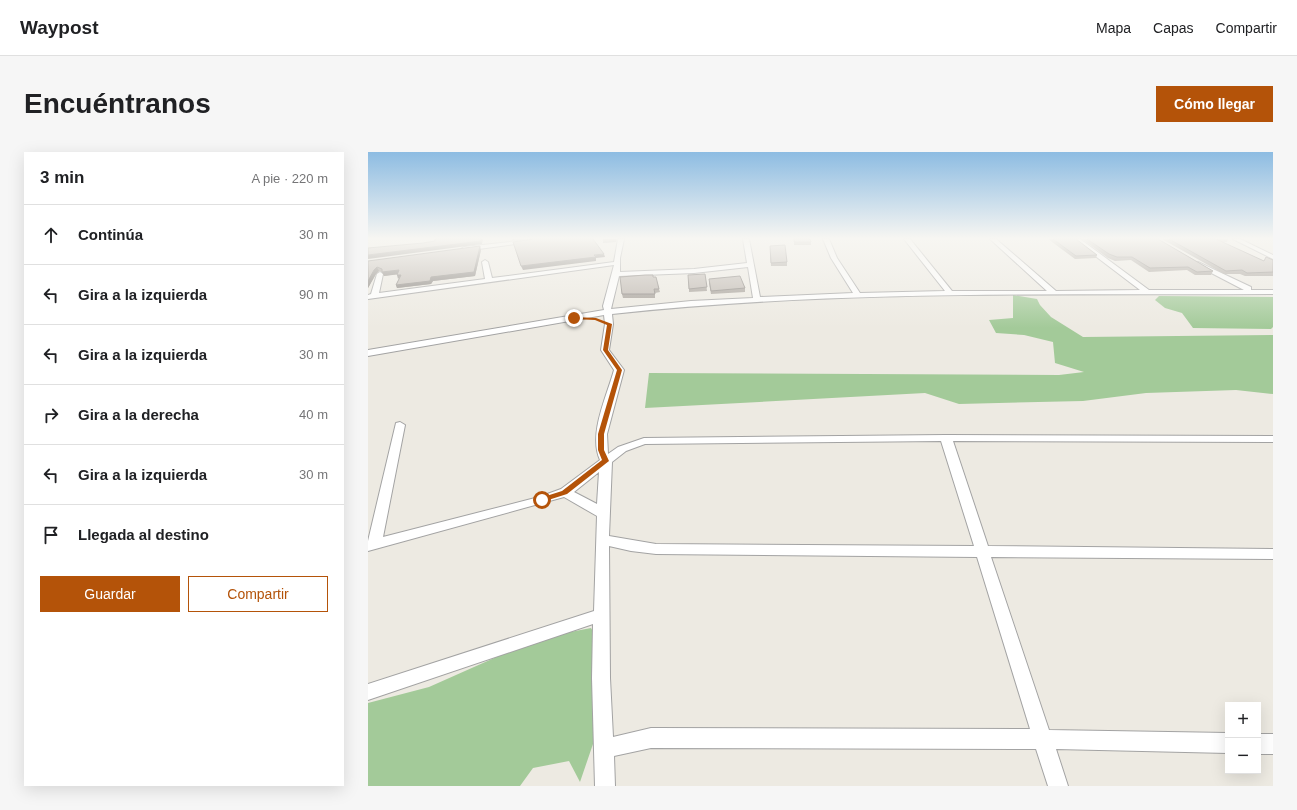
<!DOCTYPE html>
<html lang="es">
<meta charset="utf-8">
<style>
:root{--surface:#fff;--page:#f6f6f6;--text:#202124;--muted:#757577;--line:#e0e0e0;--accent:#b45309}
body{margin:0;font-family:Helvetica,sans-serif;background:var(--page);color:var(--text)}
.controls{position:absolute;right:12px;bottom:12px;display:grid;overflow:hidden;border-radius:0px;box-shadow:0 4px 16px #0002}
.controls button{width:36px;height:36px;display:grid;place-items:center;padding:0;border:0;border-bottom:1px solid var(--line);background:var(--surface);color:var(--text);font:20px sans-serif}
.stop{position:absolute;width:12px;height:12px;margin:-9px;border:3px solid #b45309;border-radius:50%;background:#fff}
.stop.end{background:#b45309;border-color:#fff;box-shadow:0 1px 4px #0008}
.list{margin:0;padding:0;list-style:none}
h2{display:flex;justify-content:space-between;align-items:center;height:52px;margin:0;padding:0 16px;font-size:17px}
h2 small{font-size:13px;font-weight:400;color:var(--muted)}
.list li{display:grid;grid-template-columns:26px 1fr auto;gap:12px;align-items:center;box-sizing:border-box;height:60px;padding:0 16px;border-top:1px solid var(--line)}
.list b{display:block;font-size:15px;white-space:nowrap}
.list em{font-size:13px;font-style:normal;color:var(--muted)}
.actions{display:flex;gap:8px;padding:12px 16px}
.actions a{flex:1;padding:9px 0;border:1px solid var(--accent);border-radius:0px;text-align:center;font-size:14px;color:var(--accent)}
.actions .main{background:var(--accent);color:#fff}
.icon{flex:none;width:22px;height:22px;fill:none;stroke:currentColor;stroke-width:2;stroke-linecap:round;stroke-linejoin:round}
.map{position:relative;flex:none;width:905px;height:634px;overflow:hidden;border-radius:0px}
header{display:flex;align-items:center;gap:24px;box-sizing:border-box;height:56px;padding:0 20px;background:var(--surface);border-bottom:1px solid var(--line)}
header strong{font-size:19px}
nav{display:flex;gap:22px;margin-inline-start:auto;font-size:14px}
.intro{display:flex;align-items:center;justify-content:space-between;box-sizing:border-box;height:96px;padding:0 24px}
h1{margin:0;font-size:28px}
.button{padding:10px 18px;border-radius:0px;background:var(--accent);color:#fff;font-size:14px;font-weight:700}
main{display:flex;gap:24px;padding:0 24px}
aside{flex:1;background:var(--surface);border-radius:0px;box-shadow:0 4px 16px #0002}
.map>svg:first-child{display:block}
.forest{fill:#a3ca99}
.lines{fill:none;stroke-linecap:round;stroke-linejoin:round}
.street-casing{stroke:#a3a3a3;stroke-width:2}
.street{fill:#fff;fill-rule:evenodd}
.wall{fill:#a39d96}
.shaded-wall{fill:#847f7a}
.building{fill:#bdb6af;stroke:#847f7a}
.route{fill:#b45309}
</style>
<header>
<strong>Waypost</strong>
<nav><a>Mapa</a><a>Capas</a><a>Compartir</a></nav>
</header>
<div class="intro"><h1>Encuéntranos</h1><a class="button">Cómo llegar</a></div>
<main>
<aside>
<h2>3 min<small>A pie · 220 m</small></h2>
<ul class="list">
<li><svg class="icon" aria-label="ahead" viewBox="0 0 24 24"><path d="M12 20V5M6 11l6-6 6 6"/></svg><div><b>Continúa</b></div><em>30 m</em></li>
<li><svg class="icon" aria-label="left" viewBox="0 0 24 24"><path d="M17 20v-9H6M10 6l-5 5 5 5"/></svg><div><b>Gira a la izquierda</b></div><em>90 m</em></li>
<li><svg class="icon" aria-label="left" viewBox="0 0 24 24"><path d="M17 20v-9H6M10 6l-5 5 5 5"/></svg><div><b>Gira a la izquierda</b></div><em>30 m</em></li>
<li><svg class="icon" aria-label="right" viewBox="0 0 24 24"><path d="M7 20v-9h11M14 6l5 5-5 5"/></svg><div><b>Gira a la derecha</b></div><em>40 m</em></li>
<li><svg class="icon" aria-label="left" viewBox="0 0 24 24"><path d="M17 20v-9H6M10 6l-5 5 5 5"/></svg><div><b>Gira a la izquierda</b></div><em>30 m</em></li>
<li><svg class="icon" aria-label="arrive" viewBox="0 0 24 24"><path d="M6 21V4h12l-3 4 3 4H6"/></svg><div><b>Llegada al destino</b></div></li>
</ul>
<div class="actions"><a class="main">Guardar</a><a>Compartir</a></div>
</aside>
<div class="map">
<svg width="905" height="634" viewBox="0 0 905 634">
<rect width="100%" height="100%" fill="#edeae2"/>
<path class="forest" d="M 645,143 L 669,147 L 672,153 L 683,165 L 715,185 L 905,183 L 905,242 L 868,238 L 778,241 L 715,249 L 591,252 L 557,241 L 277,256 L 281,221 L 691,223 L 716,220 L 687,211 L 685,190 L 656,183 L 628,181 L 621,168 L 645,166 Z
M 791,144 L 905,145 L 905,175 L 903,177 L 825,176 L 814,161 L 797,156 L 787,148 Z
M 223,476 L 230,488 L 225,592 L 212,630 L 201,609 L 165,616 L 152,634 L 0,634 L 0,551 L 61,535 L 171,486 Z"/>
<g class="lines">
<defs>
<path id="street" d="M 168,87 L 185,87 L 96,99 L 93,97 L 96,95 Z
M 250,87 L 256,87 L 252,106 L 252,120 L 326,117 L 379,111 L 375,87 L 381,87 L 392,145 L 485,141 L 463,106 L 455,87 L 461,87 L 469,106 L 492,141 L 577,139 L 536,87 L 542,87 L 584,139 L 679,139 L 622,87 L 628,87 L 688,139 L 772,138 L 705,87 L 712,87 L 781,138 L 876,138 L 828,113 L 827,112 L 830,110 L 883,135 L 883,138 L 905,138 L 905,142 C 685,143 463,138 244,162 L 245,172 L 241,198 L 256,218 L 239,282 L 240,302 L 250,295 L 276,286 L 578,283 L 905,284 L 905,290 L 585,289 L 620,394 L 905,397 L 905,407 L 623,405 L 681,578 L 860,581 L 860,601 L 688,597 L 700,634 L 680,634 L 668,597 L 283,596 L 246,604 L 247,634 L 227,634 L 224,526 L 225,472 L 0,548 L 0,532 L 226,459 L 229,364 L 196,345 L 0,399 L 0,389 L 28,271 L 32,270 L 37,273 L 15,385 L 171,345 L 193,337 L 232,308 C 220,282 239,244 246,218 L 233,198 L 237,172 L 236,163 L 0,204 L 0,198 L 236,158 L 235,154 L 246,113 L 0,147 L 0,143 L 3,142 L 9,122 L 12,120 L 15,122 L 11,141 L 117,127 L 114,110 L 117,108 L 120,110 L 124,126 L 246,110 ZM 380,115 L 385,146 L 323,149 L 243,157 L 251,124 L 326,121 ZM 573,289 L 606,394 L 288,392 L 241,384 L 244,310 L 258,299 L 277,292 ZM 231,320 L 229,352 L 206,340 ZM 241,394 L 263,399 L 288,402 L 609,405 L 662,577 L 283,576 L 245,585 L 242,526 Z
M 865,87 L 872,87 L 905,103 L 905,107 Z
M 890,582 L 905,582 L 905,602 L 890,602 Z"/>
</defs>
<use href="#street" class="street-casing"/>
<use href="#street" class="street"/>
</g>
<path class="wall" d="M 426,87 L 443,90 L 443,93 L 426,93 Z
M 680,87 L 708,87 L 729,103 L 728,106 L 707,107 Z
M 714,87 L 790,87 L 845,119 L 843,123 L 827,123 L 819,118 L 781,120 L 763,108 L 747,109 L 740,106 Z
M 794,87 L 860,87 L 859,90 L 854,90 L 896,109 L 905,108 L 905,124 L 877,124 L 872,122 L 856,122 Z
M 402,94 L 419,110 L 419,114 L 403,114 Z
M 113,98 L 107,124 L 65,129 L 63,132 L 29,136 L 28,133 L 31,127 L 29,122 L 16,124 L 14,120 L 11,119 L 8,122 L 0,136 L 0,109 Z
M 337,122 L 339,139 L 321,140 L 321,137 Z
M 285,125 L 291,137 L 292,140 L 287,141 L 287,146 L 255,146 L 254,142 Z
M 341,131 L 377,136 L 377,140 L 343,142 Z"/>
<path class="shaded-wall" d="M 113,87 L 115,87 L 114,92 L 0,107 L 0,103 Z
M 144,87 L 157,87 L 144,88 Z
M 235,87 L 249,87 L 248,90 L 235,91 Z
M 112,94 L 113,98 L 107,124 L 65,129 L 63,132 L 29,136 L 28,133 Z
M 236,102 L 237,105 L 228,106 L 228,109 L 155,118 L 153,114 Z
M 9,115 L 11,119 L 8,122 L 0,136 L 0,129 L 6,118 Z
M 31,118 L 33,122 L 16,124 L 14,120 Z
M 29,123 L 33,123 L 30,127 Z"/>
<path class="building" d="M 67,87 L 113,87 L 113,89 L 0,103 L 0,96 L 55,91 L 67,89 Z
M 166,87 L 225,87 L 236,102 L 226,103 L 228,105 L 153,114 L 145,90 Z
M 426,87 L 442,87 L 443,90 L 426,90 Z
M 685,87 L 708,87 L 729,103 L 708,104 Z
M 719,87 L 790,87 L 845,119 L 829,120 L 820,115 L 782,116 L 764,105 L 749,105 L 741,102 Z
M 801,87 L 848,87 L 896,109 L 898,105 L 905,108 L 905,120 L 879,121 L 874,118 L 858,119 Z
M 417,93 L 419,110 L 403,111 L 402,94 Z
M 112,94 L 106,120 L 63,125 L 62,129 L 28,133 L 33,123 L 29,123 L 31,118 L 14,120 L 14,117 L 9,115 L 6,118 L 0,129 L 0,109 Z
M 337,122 L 339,135 L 321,137 L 320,123 Z
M 277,123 L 285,123 L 285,125 L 288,125 L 291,137 L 286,137 L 287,142 L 254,142 L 252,125 Z
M 372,124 L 377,136 L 343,139 L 341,127 Z"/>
<linearGradient id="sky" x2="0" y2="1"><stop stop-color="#8dbce2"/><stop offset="0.49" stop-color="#f7f6f2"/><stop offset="1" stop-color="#f7f6f2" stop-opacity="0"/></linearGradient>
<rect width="905" height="176" fill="url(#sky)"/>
<path class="route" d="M 206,165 L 228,166 L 244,172 L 240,198 L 254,218 L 236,282 L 236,298 L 241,309 L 199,342 L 174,350 L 172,349 L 172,346 L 194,339 L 234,308 L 230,298 L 230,282 L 249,218 L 235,198 L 239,173 L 227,168 L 205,167 Z"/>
</svg>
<div class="controls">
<button>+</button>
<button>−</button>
</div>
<div class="stop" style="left:174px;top:348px"></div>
<div class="stop end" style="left:206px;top:166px"></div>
</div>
</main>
